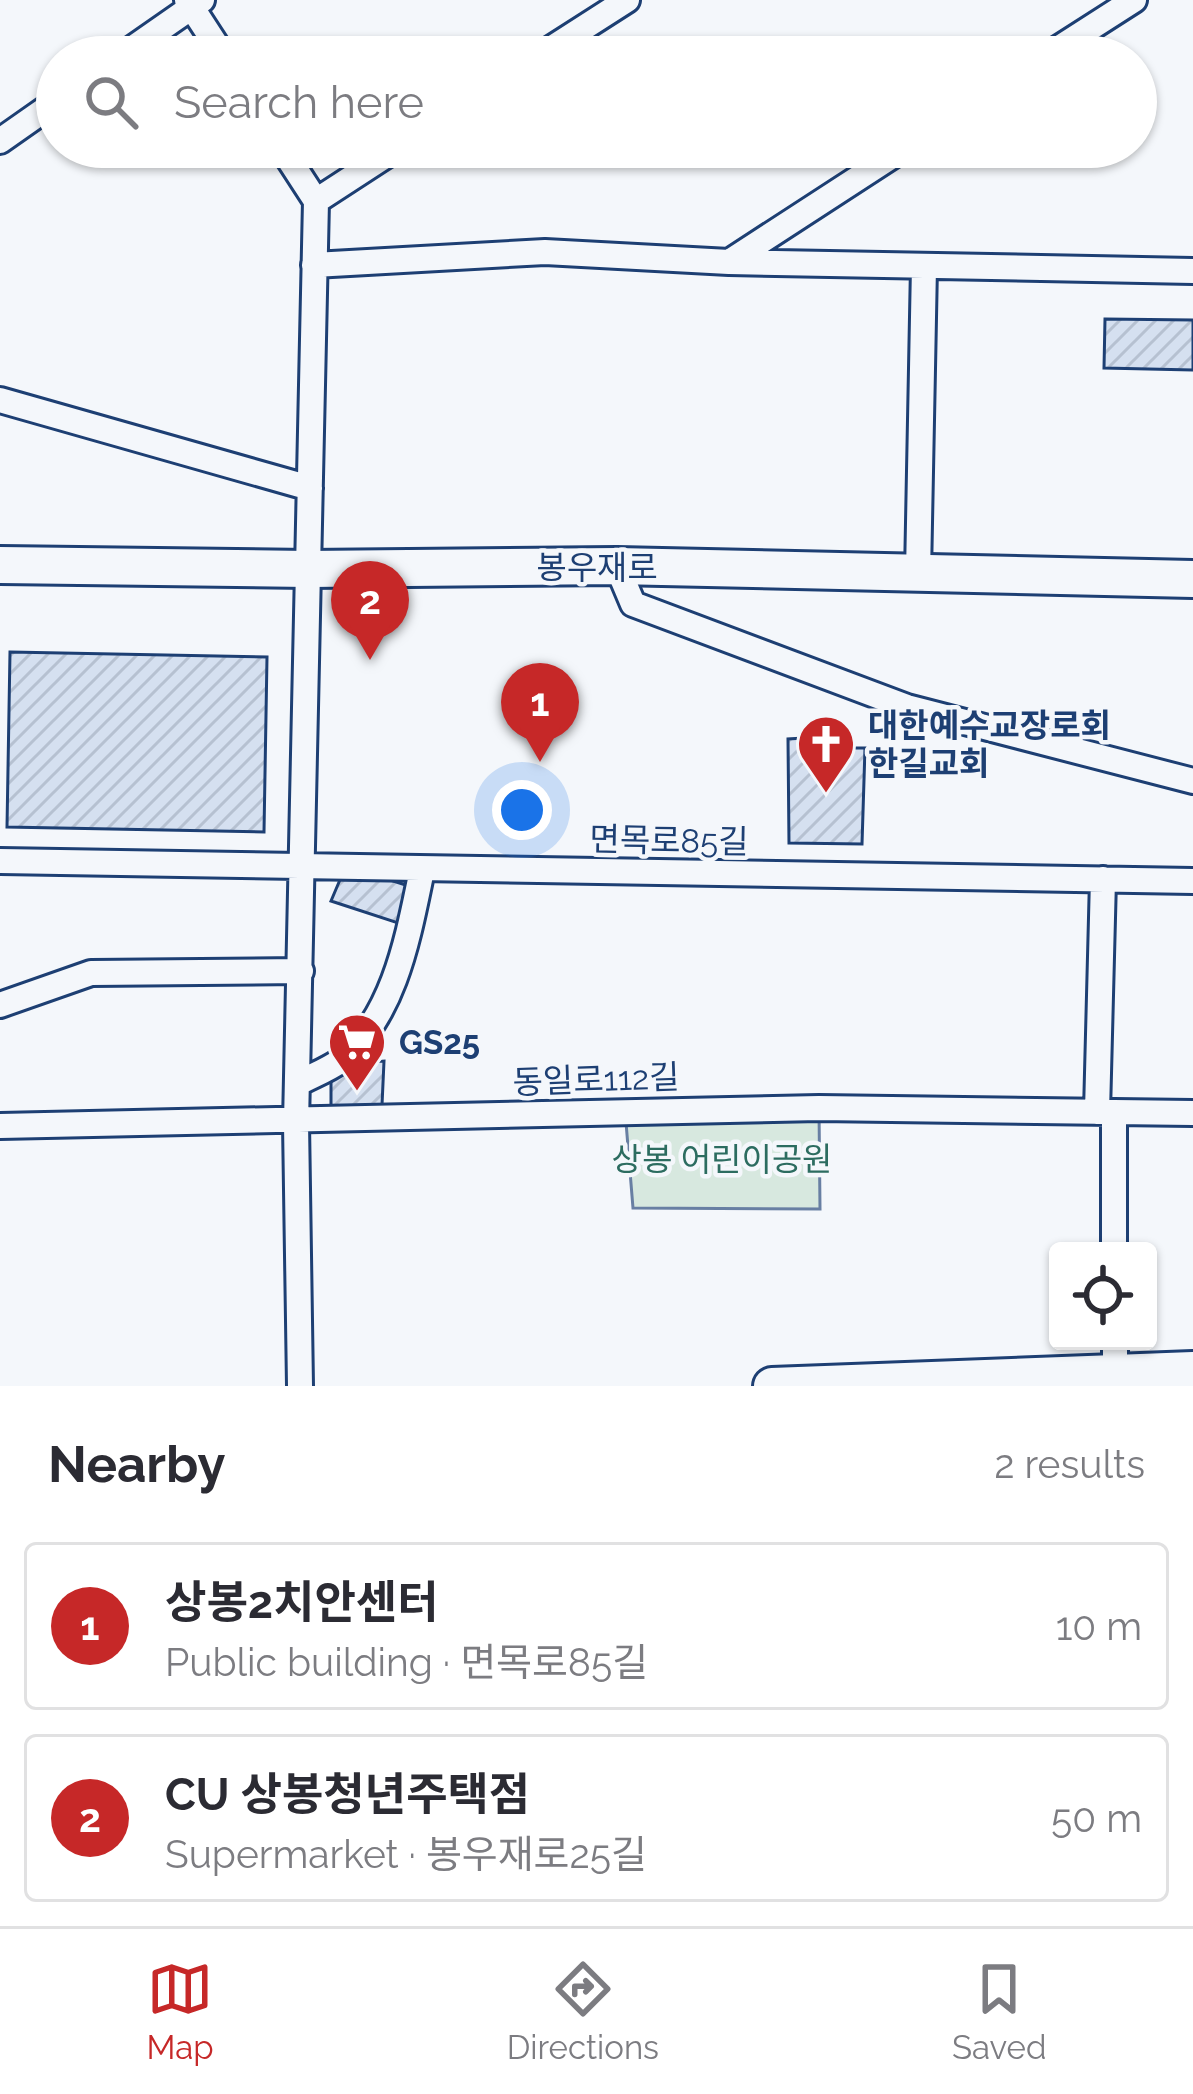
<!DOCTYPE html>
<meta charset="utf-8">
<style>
:root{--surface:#fff;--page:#f7f7f7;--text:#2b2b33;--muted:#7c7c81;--line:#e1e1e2;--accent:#c62828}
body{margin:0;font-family:Raleway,"Noto Sans KR",sans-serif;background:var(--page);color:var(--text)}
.controls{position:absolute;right:36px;bottom:36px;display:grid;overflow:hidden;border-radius:12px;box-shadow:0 3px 9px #0004}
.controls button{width:108px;height:108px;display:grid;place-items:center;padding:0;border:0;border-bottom:3px solid var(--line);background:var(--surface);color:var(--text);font:60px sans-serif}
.you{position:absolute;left:522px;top:810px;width:42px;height:42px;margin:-30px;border:9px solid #fff;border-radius:50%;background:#1a73e8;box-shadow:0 0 0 18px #1a73e833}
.badge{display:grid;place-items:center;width:78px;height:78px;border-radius:50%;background:var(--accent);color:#fff;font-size:39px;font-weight:700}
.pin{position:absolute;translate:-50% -99px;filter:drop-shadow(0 3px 6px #0008)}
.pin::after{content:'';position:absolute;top:63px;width:42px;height:36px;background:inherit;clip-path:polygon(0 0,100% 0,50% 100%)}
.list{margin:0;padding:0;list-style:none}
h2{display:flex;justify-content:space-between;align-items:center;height:156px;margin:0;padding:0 48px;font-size:51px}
h2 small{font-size:39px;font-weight:400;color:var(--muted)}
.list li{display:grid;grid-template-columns:78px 1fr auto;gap:36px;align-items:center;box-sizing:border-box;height:168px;margin:0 24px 24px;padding:0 24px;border:3px solid var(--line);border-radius:12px}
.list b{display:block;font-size:45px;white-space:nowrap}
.list p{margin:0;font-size:39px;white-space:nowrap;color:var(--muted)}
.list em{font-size:39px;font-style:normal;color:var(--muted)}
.icon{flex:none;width:66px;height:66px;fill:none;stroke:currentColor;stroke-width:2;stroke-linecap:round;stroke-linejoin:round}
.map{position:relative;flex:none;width:1193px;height:1386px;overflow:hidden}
.search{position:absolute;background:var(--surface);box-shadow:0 3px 9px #0004;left:36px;right:36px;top:36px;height:132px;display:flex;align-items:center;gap:30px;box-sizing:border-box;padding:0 42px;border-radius:66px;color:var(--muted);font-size:45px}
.sheet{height:540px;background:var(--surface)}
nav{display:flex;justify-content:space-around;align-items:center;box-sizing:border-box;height:168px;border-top:3px solid var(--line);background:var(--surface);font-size:33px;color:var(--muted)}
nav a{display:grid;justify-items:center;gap:6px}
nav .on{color:var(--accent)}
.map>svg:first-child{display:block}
.green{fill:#d7e8df;stroke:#687fa3;stroke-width:3}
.building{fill:url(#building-hatch);stroke:#1d3f73;stroke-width:3}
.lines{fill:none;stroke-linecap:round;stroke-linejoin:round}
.street-casing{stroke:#1d3f73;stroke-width:30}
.secondary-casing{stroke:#1d3f73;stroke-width:42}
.street{stroke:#f4f7fb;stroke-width:24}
.secondary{stroke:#f4f7fb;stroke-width:36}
.labels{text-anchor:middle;stroke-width:9;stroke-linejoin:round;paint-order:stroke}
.street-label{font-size:33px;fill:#1d3f73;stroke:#f4f7fb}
.poi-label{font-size:33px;font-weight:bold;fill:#1d3f73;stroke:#f4f7fb;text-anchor:start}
.park-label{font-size:33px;fill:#2c6c60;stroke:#f4f7fb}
</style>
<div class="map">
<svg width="1193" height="1386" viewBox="0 0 1193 1386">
<defs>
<pattern id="building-hatch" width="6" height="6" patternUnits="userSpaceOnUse" patternTransform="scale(3)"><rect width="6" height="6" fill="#d5e0f0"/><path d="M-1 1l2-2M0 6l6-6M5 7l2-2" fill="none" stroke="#b6c1d1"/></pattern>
</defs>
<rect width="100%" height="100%" fill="#f4f7fb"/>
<path class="green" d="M 819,1108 L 820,1209 L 633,1208 L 625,1110 Z"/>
<path class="building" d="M 1105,319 L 1193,320 L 1193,370 L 1104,368 Z
M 10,652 L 267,657 L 264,832 L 7,827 Z
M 838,736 L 837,748 L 865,748 L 862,844 L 789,843 L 788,739 Z
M 362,871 L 412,887 L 398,923 L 331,901 L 342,875 L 358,880 Z
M 384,1061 L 382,1105 L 331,1106 L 331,1081 L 356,1063 Z"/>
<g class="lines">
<defs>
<path id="street" d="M 187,0 L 224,57
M 120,57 L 202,0
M 538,57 L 627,0
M 1045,57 L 1134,0
M 0,141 L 57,101
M 281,147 L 316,201 L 296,1123 L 300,1386
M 316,201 L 399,147
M 729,262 L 906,147
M 314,265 L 545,252 L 729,262 L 1193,271
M 0,400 L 310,488
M 617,566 L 633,604 L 907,707 L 1193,781
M 918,574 L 924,266
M 0,861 L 1193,881
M 0,1005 L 91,973 L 301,971
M 297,1084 C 311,1076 328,1070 340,1061 C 395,1015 408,937 422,870
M 1097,1112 L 1103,879
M 1114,1112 L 1114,1251
M 0,1126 L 819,1108 L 1193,1113
M 1115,1341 L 1115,1373"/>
<path id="secondary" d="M 0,565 L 308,569 L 617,566 L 1193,579
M 772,1386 L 1193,1370"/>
</defs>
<use href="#street" class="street-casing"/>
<use href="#secondary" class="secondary-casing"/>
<use href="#street" class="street"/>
<use href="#secondary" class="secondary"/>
</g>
<defs>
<symbol id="church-pin" viewBox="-11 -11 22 30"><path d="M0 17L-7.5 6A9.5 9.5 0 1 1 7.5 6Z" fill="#c62828" stroke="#f4f7fb"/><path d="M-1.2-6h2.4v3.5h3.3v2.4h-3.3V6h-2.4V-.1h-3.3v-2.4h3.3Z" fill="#fff"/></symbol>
<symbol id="supermarket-pin" viewBox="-11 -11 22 30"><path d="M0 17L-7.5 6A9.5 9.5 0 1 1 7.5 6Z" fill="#c62828" stroke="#f4f7fb"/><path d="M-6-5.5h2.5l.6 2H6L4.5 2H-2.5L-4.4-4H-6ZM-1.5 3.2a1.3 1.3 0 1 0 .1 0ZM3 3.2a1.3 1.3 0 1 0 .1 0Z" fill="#fff"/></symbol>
</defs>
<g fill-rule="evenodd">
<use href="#church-pin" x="793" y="711" width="66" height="90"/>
<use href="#supermarket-pin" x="324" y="1009" width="66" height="90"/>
</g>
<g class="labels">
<g class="street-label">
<text x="597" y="579">봉우재로</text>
<text transform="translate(669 840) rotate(1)" y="12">면목로85길</text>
<text transform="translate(596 1079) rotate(-2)" y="12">동일로112길</text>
</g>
<g class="poi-label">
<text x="868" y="737">대한예수교장로회<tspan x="868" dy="38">한길교회</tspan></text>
<text x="399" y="1054">GS25</text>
</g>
<g class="park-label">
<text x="722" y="1171">상봉 어린이공원</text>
</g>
</g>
</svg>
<div class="controls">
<button><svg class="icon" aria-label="locate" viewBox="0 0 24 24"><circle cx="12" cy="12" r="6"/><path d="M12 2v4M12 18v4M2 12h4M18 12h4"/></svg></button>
</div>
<div class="you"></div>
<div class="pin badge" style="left:540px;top:762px">1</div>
<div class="pin badge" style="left:370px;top:660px">2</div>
<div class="search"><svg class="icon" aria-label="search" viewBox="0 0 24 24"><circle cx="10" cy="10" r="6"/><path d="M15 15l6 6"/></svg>Search here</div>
</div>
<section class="sheet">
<h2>Nearby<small>2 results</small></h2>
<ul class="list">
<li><span class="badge">1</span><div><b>상봉2치안센터</b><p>Public building · 면목로85길</p></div><em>10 m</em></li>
<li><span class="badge">2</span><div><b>CU 상봉청년주택점</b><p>Supermarket · 봉우재로25길</p></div><em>50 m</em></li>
</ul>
</section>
<nav>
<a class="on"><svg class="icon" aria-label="map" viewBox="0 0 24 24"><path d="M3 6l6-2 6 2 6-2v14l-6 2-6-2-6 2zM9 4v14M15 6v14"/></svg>Map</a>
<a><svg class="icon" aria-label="directions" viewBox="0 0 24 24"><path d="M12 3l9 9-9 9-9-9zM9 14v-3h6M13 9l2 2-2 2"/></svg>Directions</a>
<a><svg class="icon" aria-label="saved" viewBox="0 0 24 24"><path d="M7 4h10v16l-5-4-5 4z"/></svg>Saved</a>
</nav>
